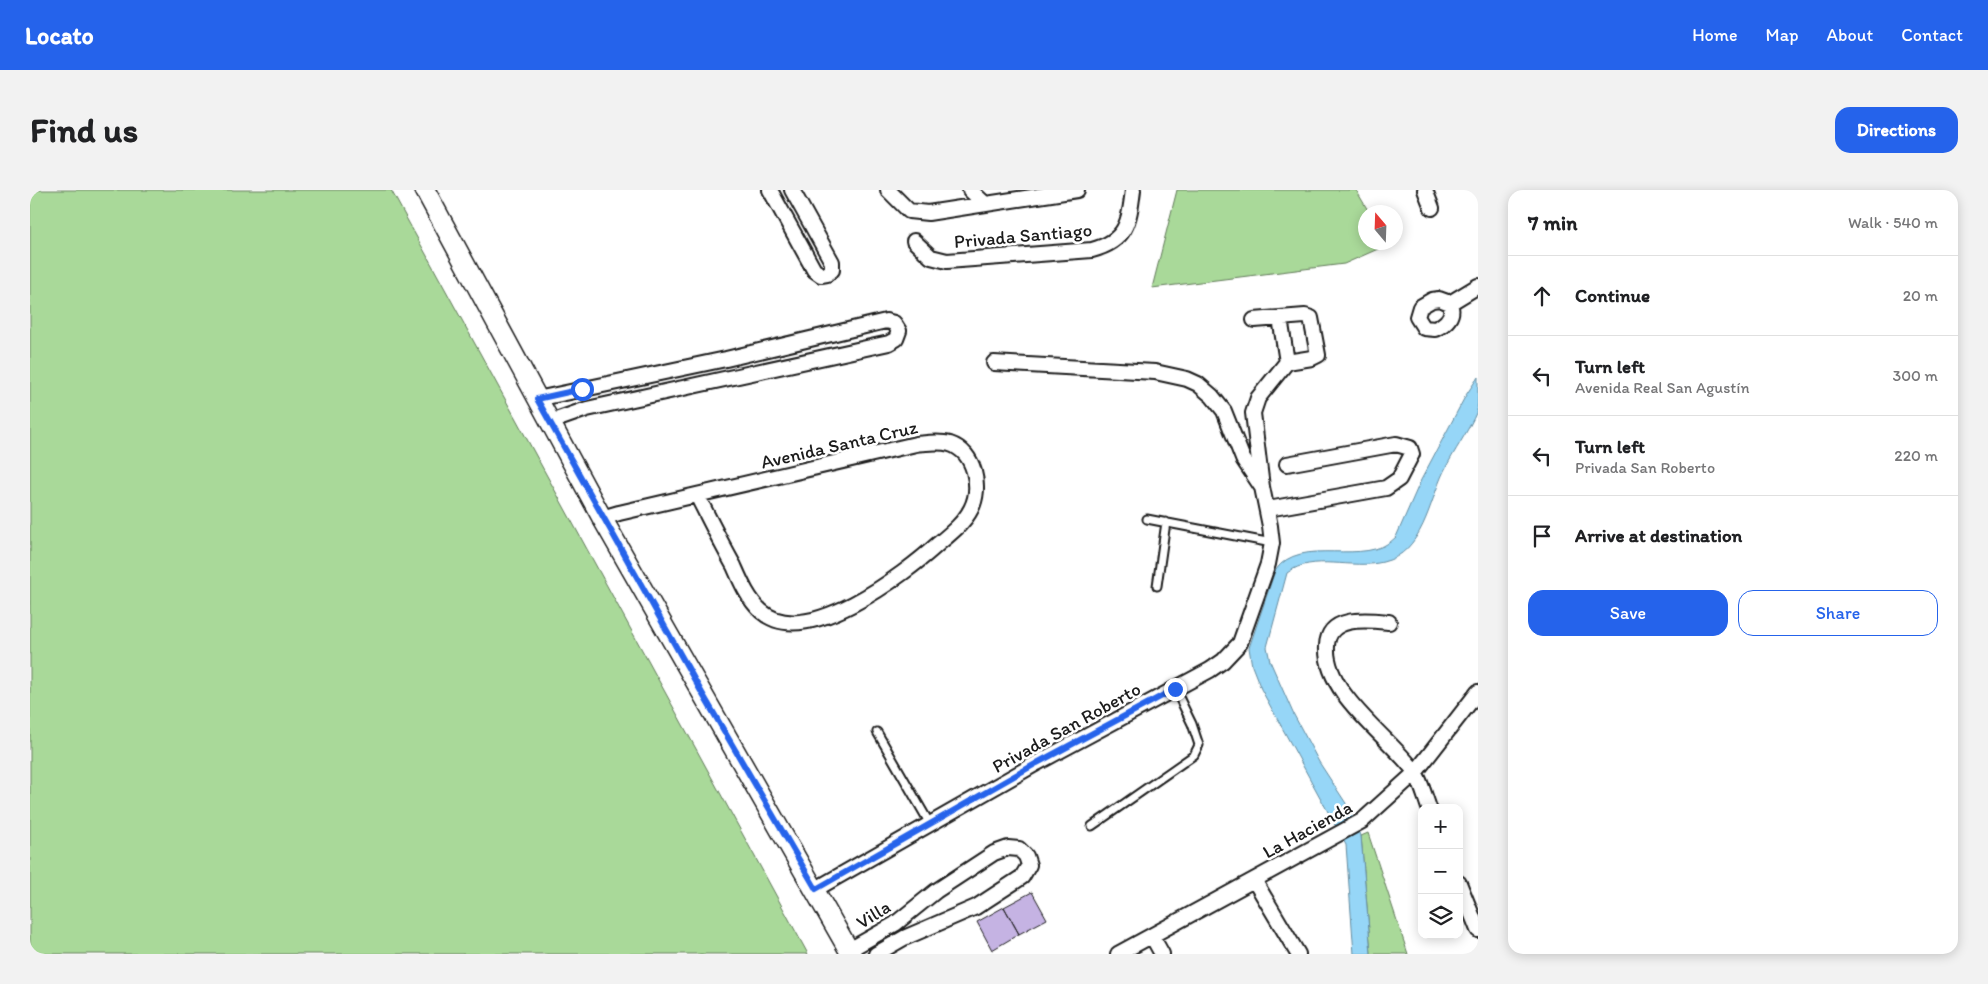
<!DOCTYPE html>
<meta charset="utf-8">
<style>
:root{--surface:#fff;--page:#f2f2f2;--text:#202124;--muted:#757577;--line:#e0e0e0;--accent:#2563eb}
body{margin:0;font-family:Itim,sans-serif;background:var(--page);color:var(--text)}
.controls{position:absolute;right:15px;bottom:15px;display:grid;overflow:hidden;border-radius:10px;box-shadow:0 2px 12px #0003}
.controls button{width:45px;height:45px;display:grid;place-items:center;padding:0;border:0;border-bottom:1px solid var(--line);background:var(--surface);color:var(--text);font:25px sans-serif}
.compass{position:absolute;left:1328px;top:15px;width:45px;height:45px;border-radius:50%;background:var(--surface);box-shadow:0 2px 12px #0003;rotate:341deg}
.stop{position:absolute;width:15px;height:15px;margin:-11px;border:4px solid #2563eb;border-radius:50%;background:#fff}
.stop.end{background:#2563eb;border-color:#fff;box-shadow:0 1px 5px #0008}
.list{margin:0;padding:0;list-style:none}
h2{display:flex;justify-content:space-between;align-items:center;height:65px;margin:0;padding:0 20px;font-size:21px}
h2 small{font-size:16px;font-weight:400;color:var(--muted)}
.list li{display:grid;grid-template-columns:32px 1fr auto;gap:15px;align-items:center;box-sizing:border-box;height:80px;padding:0 20px;border-top:1px solid var(--line)}
.list b{display:block;font-size:19px;white-space:nowrap}
.list p{margin:0;font-size:16px;white-space:nowrap;color:var(--muted)}
.list em{font-size:16px;font-style:normal;color:var(--muted)}
.actions{display:flex;gap:10px;padding:15px 20px}
.actions a{flex:1;padding:11px 0;border:1px solid var(--accent);border-radius:15px;text-align:center;font-size:18px;color:var(--accent)}
.actions .main{background:var(--accent);color:#fff}
.icon{flex:none;width:28px;height:28px;fill:none;stroke:currentColor;stroke-width:2;stroke-linecap:round;stroke-linejoin:round}
.map{position:relative;flex:none;width:1448px;height:764px;overflow:hidden;border-radius:15px}
header{display:flex;align-items:center;gap:30px;box-sizing:border-box;height:70px;padding:0 25px;background:var(--accent);color:#fff}
header strong{font-size:24px}
nav{display:flex;gap:28px;margin-inline-start:auto;font-size:18px}
.intro{display:flex;align-items:center;justify-content:space-between;box-sizing:border-box;height:120px;padding:0 30px}
h1{margin:0;font-size:35px}
.button{padding:12px 22px;border-radius:15px;background:var(--accent);color:#fff;font-size:18px;font-weight:700}
main{display:flex;gap:30px;padding:0 30px}
aside{flex:1;background:var(--surface);border-radius:15px;box-shadow:0 2px 12px #0003}
.map>svg:first-child{display:block}
.green{fill:#a9d999;stroke:#627a5a}
.water{fill:#96d6f7;stroke:#658c9f}
.building{fill:#c5b3e3;stroke:#1c1c1c}
.lines{fill:none;stroke-linecap:round;stroke-linejoin:round}
.service-casing{stroke:#1c1c1c;stroke-width:11}
.minor-casing{stroke:#1c1c1c;stroke-width:18}
.secondary-casing{stroke:#1c1c1c;stroke-width:22}
.service{stroke:#fff;stroke-width:7}
.minor{stroke:#fff;stroke-width:14}
.secondary{stroke:#fff;stroke-width:19}
.route{stroke:#2563eb;stroke-width:6}
.labels{text-anchor:middle;stroke-width:5;stroke-linejoin:round;paint-order:stroke}
.street-label{font-size:19px;fill:#1c1c1c;stroke:#fff}
</style>
<header>
<strong>Locato</strong>
<nav><a>Home</a><a>Map</a><a>About</a><a>Contact</a></nav>
</header>
<div class="intro"><h1>Find us</h1><a class="button">Directions</a></div>
<main>
<div class="map">
<svg width="1448" height="764" viewBox="0 0 1448 764">
<rect width="100%" height="100%" fill="#fff"/>
<filter id="ink" filterUnits="userSpaceOnUse"><feTurbulence type="fractalNoise" baseFrequency=".02" numOctaves="2"/><feDisplacementMap in="SourceGraphic" scale="10" xChannelSelector="R" yChannelSelector="G"/><feConvolveMatrix kernelMatrix="1 2 1 2 8 2 1 2 1" color-interpolation-filters="sRGB"/></filter>
<g filter="url(#ink)">
<path class="green" d="M 0,0 L 361,0 L 778,764 L 0,764 Z
M 1147,0 L 1326,0 L 1339,22 L 1336,22 L 1336,52 L 1356,53 L 1357,55 L 1314,74 L 1122,98 Z
M 1338,643 L 1378,764 L 1341,764 L 1331,646 Z"/>
<path class="water" d="M 1448,187 C 1448,197 1448,212 1447,221 C 1438,242 1424,261 1414,281 C 1399,312 1393,363 1353,372 C 1322,380 1283,363 1257,383 L 1237,457 L 1240,471 L 1263,523 L 1289,572 L 1319,618 L 1331,646 L 1341,764 L 1324,764 L 1316,655 L 1231,499 L 1222,476 L 1219,458 L 1245,381 C 1270,343 1336,379 1366,347 L 1391,290 L 1436,205 Z"/>
<path class="building" d="M 1002,702 L 1017,729 L 989,744 L 974,717 Z
M 974,717 L 989,744 L 962,760 L 947,732 Z"/>
<g class="lines">
<defs>
<path id="service" d="M 1117,329 L 1242,353
M 1127,396 L 1136,332
M 847,542 L 900,634
M 1062,636 L 1164,565 L 1169,555 L 1162,534 L 1145,499"/>
<path id="minor" d="M 740,0 L 784,80 L 791,85 L 797,84 L 802,80 L 802,72 L 762,0
M 858,0 L 879,21 L 898,23 L 1047,0
M 940,0 L 954,13
M 1395,0 L 1402,18
M 884,51 L 901,67 L 917,71 L 1062,60 C 1097,51 1099,32 1103,0
M 1409,109 L 1420,113 C 1425,126 1416,134 1405,139 L 1394,138 L 1387,127 L 1390,117 L 1402,110 Z
M 1420,113 L 1448,96
M 1250,128 L 1257,172
M 1224,130 L 1275,126 L 1281,128 L 1288,165 L 1282,168 L 1257,172
M 964,173 L 1125,182 L 1157,189 L 1168,194 L 1182,206 L 1194,221 L 1213,269 L 1231,296
M 507,209 L 696,169 L 856,131 L 864,133 L 869,141 L 866,149 L 859,153 L 557,219 L 520,232
M 1238,319 L 1356,298 L 1369,289 L 1382,264 L 1380,258 L 1366,254 L 1257,274
M 572,328 L 589,323 L 886,254 C 898,253 909,251 920,254 C 945,262 952,298 941,319 C 934,333 920,344 908,354 C 875,384 775,461 731,421 C 718,409 711,392 704,376 C 691,353 679,329 667,305
M 1359,432 C 1337,430 1298,425 1297,456 C 1294,504 1359,546 1385,582 C 1391,592 1395,607 1399,618
M 1224,690 L 1268,764
M 1429,693 L 1448,740
M 786,699 L 1007,573 L 1180,480 L 1193,471 L 1210,453 L 1238,374 L 1242,353 L 1240,336 L 1232,297 L 1223,223 L 1228,208 L 1257,172
M 1122,746 L 1132,764
M 819,760 L 865,734 L 906,701 L 964,663 L 978,658 L 989,659 L 996,666 L 999,675 L 992,687 L 946,717 L 874,748 L 846,764
M 1088,764 L 1332,631 L 1385,583 L 1448,502"/>
<path id="secondary" d="M 395,0 L 572,328 L 821,764"/>
</defs>
<use href="#service" class="service-casing"/>
<use href="#minor" class="minor-casing"/>
<use href="#secondary" class="secondary-casing"/>
<use href="#service" class="service"/>
<use href="#minor" class="minor"/>
<use href="#secondary" class="secondary"/>
</g>
</g>
<g class="lines" filter="url(#ink)">
<path class="route" d="M 552,199 L 507,209 L 672,503 L 786,699 L 1007,573 L 1145,499"/>
</g>
<g class="labels">
<g class="street-label">
<text transform="translate(993 45) rotate(-5)" y="7">Privada Santiago</text>
<text transform="translate(809 254) rotate(-13)" y="7">Avenida Santa Cruz</text>
<text transform="translate(1036 537) rotate(-29)" y="7">Privada San Roberto</text>
<text transform="translate(1277 639) rotate(-29)" y="7">La Hacienda</text>
<text transform="translate(843 724) rotate(-32)" y="7">Villa</text>
</g>
</g>
</svg>
<div class="controls">
<button>+</button>
<button>−</button>
<button><svg class="icon" aria-label="layers" viewBox="0 0 24 24"><path d="M12 4l9 5-9 5-9-5zM3 14l9 5 9-5"/></svg></button>
</div>
<svg class="compass" viewBox="-18 -18 36 36"><path d="M0-13l5 13h-10z" fill="#e53935"/><path d="M0 13l5-13h-10z" fill="#757577"/></svg>
<div class="stop" style="left:552px;top:199px"></div>
<div class="stop end" style="left:1145px;top:499px"></div>
</div>
<aside>
<h2>7 min<small>Walk · 540 m</small></h2>
<ul class="list">
<li><svg class="icon" aria-label="ahead" viewBox="0 0 24 24"><path d="M12 20V5M6 11l6-6 6 6"/></svg><div><b>Continue</b></div><em>20 m</em></li>
<li><svg class="icon" aria-label="left" viewBox="0 0 24 24"><path d="M17 20v-9H6M10 6l-5 5 5 5"/></svg><div><b>Turn left</b><p>Avenida Real San Agustín</p></div><em>300 m</em></li>
<li><svg class="icon" aria-label="left" viewBox="0 0 24 24"><path d="M17 20v-9H6M10 6l-5 5 5 5"/></svg><div><b>Turn left</b><p>Privada San Roberto</p></div><em>220 m</em></li>
<li><svg class="icon" aria-label="arrive" viewBox="0 0 24 24"><path d="M6 21V4h12l-3 4 3 4H6"/></svg><div><b>Arrive at destination</b></div></li>
</ul>
<div class="actions"><a class="main">Save</a><a>Share</a></div>
</aside>
</main>
